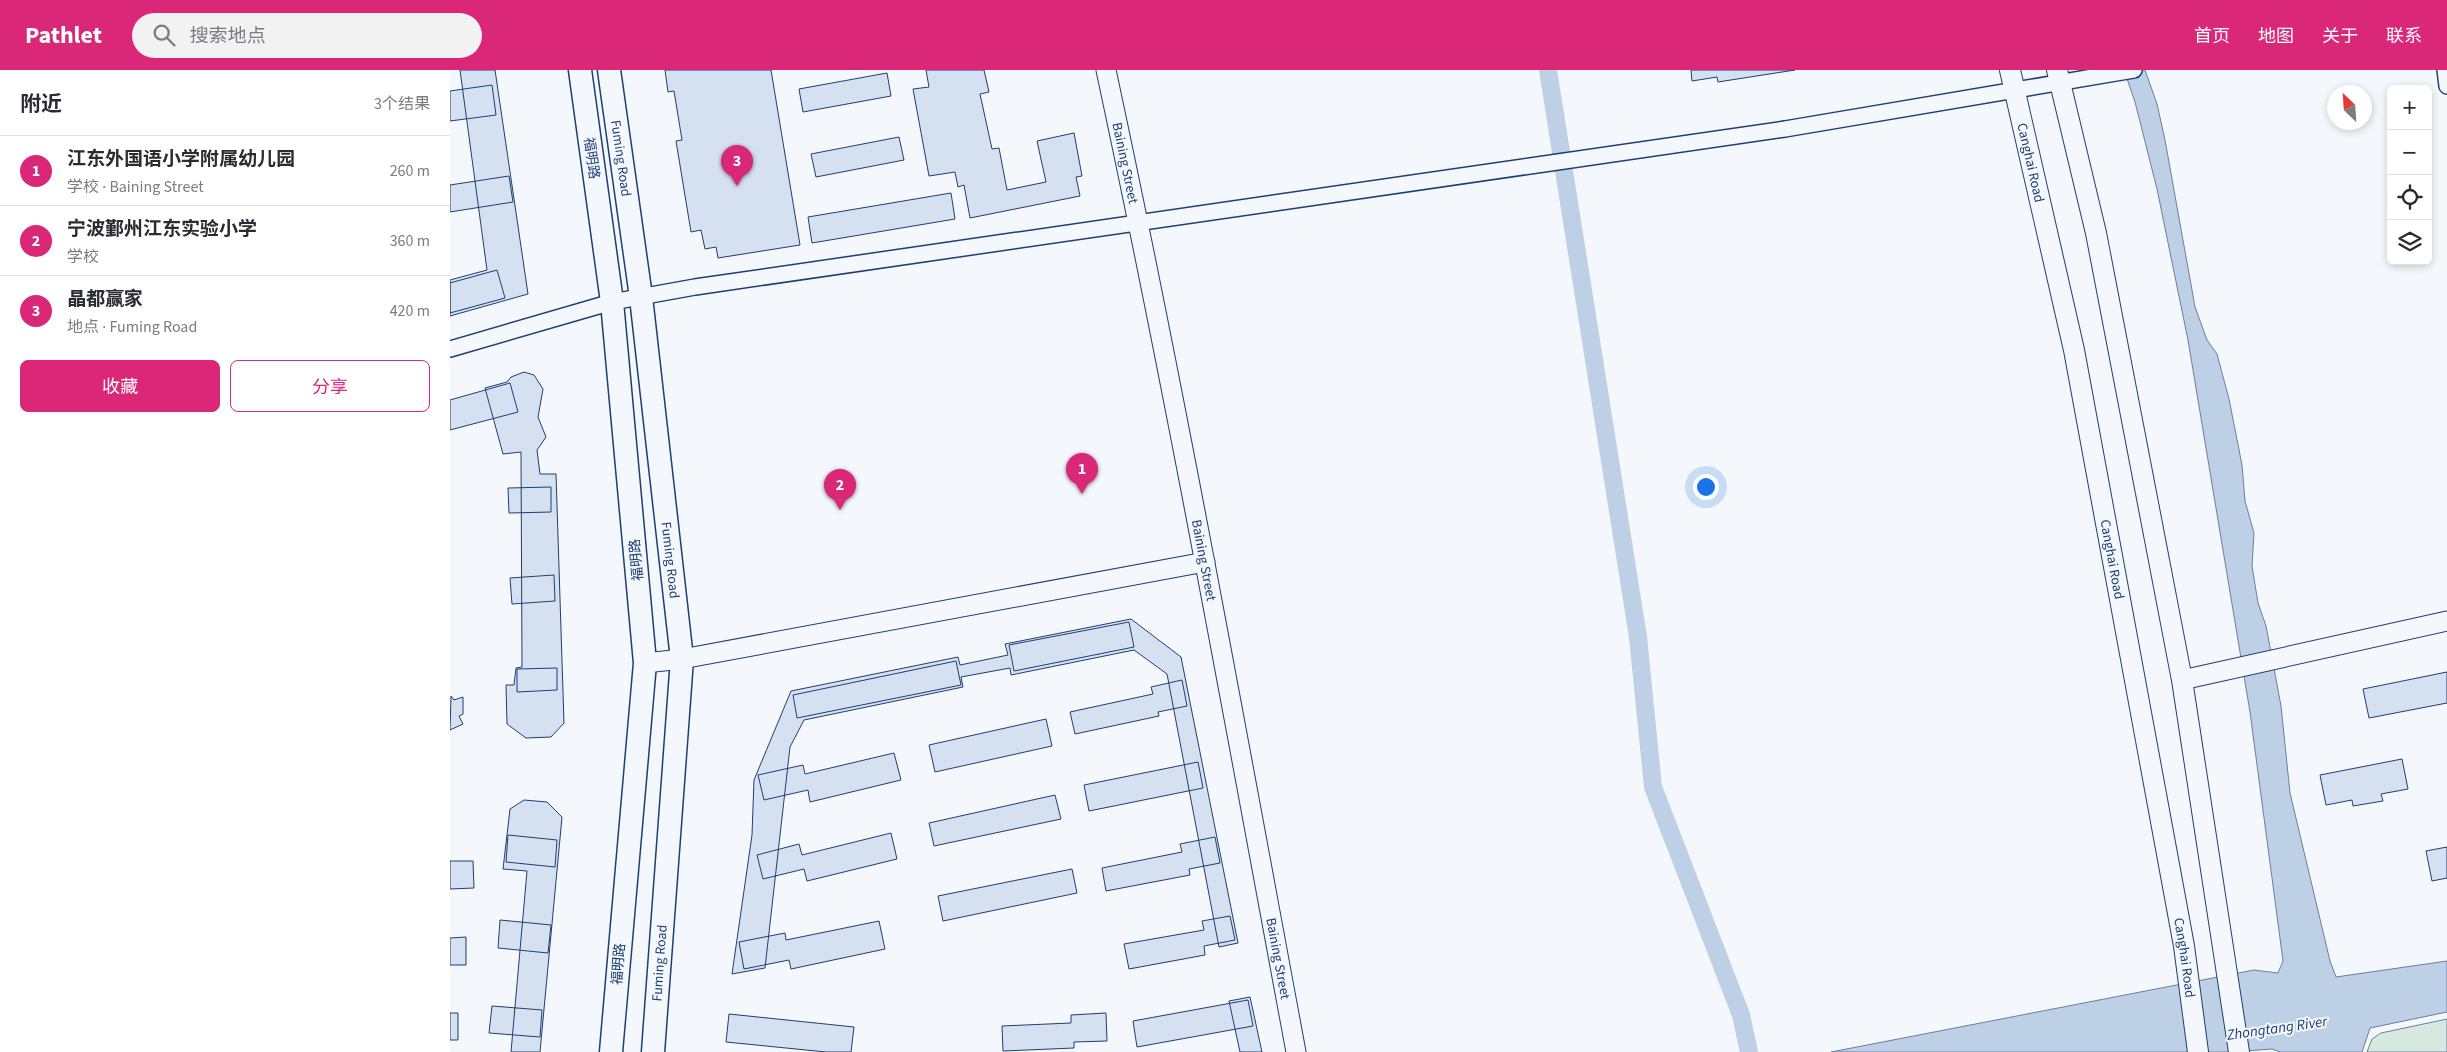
<!DOCTYPE html>
<html lang="zh">
<meta charset="utf-8">
<style>
:root{--surface:#fff;--page:#f2f2f3;--text:#2b2b33;--muted:#7c7c81;--line:#e1e1e2;--accent:#db2777}
body{margin:0;font-family:"Source Sans 3","Noto Sans SC",sans-serif;background:var(--page);color:var(--text)}
.controls{position:absolute;right:15px;top:15px;display:grid;overflow:hidden;border-radius:8px;box-shadow:0 2px 8px #0003}
.controls button{width:45px;height:45px;display:grid;place-items:center;padding:0;border:0;border-bottom:1px solid var(--line);background:var(--surface);color:var(--text);font:25px sans-serif}
.compass{position:absolute;left:1877px;top:15px;width:45px;height:45px;border-radius:50%;background:var(--surface);box-shadow:0 2px 8px #0003;rotate:335deg}
.you{position:absolute;left:1255px;top:416px;width:18px;height:18px;margin:-12px;border:4px solid #fff;border-radius:50%;background:#1a73e8;box-shadow:0 0 0 8px #1a73e833}
.badge{display:grid;place-items:center;width:32px;height:32px;border-radius:50%;background:var(--accent);color:#fff;font-size:16px;font-weight:700}
.pin{position:absolute;translate:-50% -41px;filter:drop-shadow(0 1px 2px #0008)}
.pin::after{content:'';position:absolute;top:26px;width:18px;height:15px;background:inherit;clip-path:polygon(0 0,100% 0,50% 100%)}
.list{margin:0;padding:0;list-style:none}
h2{display:flex;justify-content:space-between;align-items:center;height:65px;margin:0;padding:0 20px;font-size:21px}
h2 small{font-size:16px;font-weight:400;color:var(--muted)}
.list li{display:grid;grid-template-columns:32px 1fr auto;gap:15px;align-items:center;box-sizing:border-box;height:70px;padding:0 20px;border-top:1px solid var(--line)}
.list b{display:block;font-size:19px;white-space:nowrap}
.list p{margin:0;font-size:16px;white-space:nowrap;color:var(--muted)}
.list em{font-size:16px;font-style:normal;color:var(--muted)}
.actions{display:flex;gap:10px;padding:15px 20px}
.actions a{flex:1;padding:11px 0;border:1px solid var(--accent);border-radius:8px;text-align:center;font-size:18px;color:var(--accent)}
.actions .main{background:var(--accent);color:#fff}
.icon{flex:none;width:28px;height:28px;fill:none;stroke:currentColor;stroke-width:2;stroke-linecap:round;stroke-linejoin:round}
.map{position:relative;flex:none;width:1997px;height:982px;overflow:hidden}
header{display:flex;align-items:center;gap:30px;box-sizing:border-box;height:70px;padding:0 25px;background:var(--accent);color:#fff}
header strong{font-size:24px}
nav{display:flex;gap:28px;margin-inline-start:auto;font-size:18px}
.search{width:350px;height:45px;background:var(--page);display:flex;align-items:center;gap:12px;box-sizing:border-box;padding:0 18px;border-radius:28px;color:var(--muted);font-size:19px}
main{display:flex}
aside{flex:1;background:var(--surface)}
.map>svg:first-child{display:block}
.green{fill:#d7e8df;stroke:#687fa3}
.water{fill:#bed0e5;stroke:#687fa3}
.lines{fill:none;stroke-linecap:round;stroke-linejoin:round}
.canal{stroke:#bed0e5;stroke-width:18}
.building{fill:#d5e0f0;stroke:#1d3f73}
.minor-casing{stroke:#1d3f73;stroke-width:18}
.tertiary-casing{stroke:#1d3f73;stroke-width:21}
.secondary-casing{stroke:#1d3f73;stroke-width:22}
.primary-casing{stroke:#1d3f73;stroke-width:25}
.minor{stroke:#f4f7fb;stroke-width:15}
.tertiary{stroke:#f4f7fb;stroke-width:19}
.secondary{stroke:#f4f7fb;stroke-width:20}
.primary{stroke:#f4f7fb;stroke-width:22}
.labels{text-anchor:middle;stroke-width:4;stroke-linejoin:round;paint-order:stroke}
.street-label{font-size:14px;fill:#1d3f73;stroke:#f4f7fb}
.water-label{font-size:15px;font-style:italic;fill:#1d3f73;stroke:#f4f7fb}
</style>
<header>
<strong>Pathlet</strong>
<div class="search"><svg class="icon" aria-label="search" viewBox="0 0 24 24"><circle cx="10" cy="10" r="6"/><path d="M15 15l6 6"/></svg>搜索地点</div>
<nav><a>首页</a><a>地图</a><a>关于</a><a>联系</a></nav>
</header>
<main>
<aside>
<h2>附近<small>3个结果</small></h2>
<ul class="list">
<li><span class="badge">1</span><div><b>江东外国语小学附属幼儿园</b><p>学校 · Baining Street</p></div><em>260 m</em></li>
<li><span class="badge">2</span><div><b>宁波鄞州江东实验小学</b><p>学校</p></div><em>360 m</em></li>
<li><span class="badge">3</span><div><b>晶都赢家</b><p>地点 · Fuming Road</p></div><em>420 m</em></li>
</ul>
<div class="actions"><a class="main">收藏</a><a>分享</a></div>
</aside>
<div class="map">
<svg width="1997" height="982" viewBox="0 0 1997 982">
<rect width="100%" height="100%" fill="#f4f7fb"/>
<path class="green" d="M 1997,949 L 1997,982 L 1917,982 L 1922,969 L 1931,963 Z"/>
<path class="water" d="M 1674,0 L 1695,0 L 1707,34 L 1715,70 L 1745,237 L 1757,270 L 1767,284 L 1779,329 L 1792,395 L 1795,431 L 1804,463 L 1802,496 L 1808,533 L 1816,556 L 1831,636 L 1840,723 L 1880,891 L 1886,907 L 1997,891 L 1997,942 L 1920,958 L 1912,982 L 1830,982 L 1822,979 L 1782,982 L 1381,982 L 1804,900 L 1828,903 L 1833,891 L 1800,642 L 1738,270 L 1707,119 L 1685,32 Z"/>
<g class="lines">
<path class="canal" d="M 1098,0 L 1188,567 L 1203,717 L 1291,945 L 1299,982"/>
</g>
<path class="building" d="M 10,0 L 45,0 L 78,224 L 0,246 L 0,210 L 37,200 Z
M 215,0 L 321,0 L 350,175 L 268,188 L 266,177 L 255,179 L 251,160 L 241,162 L 226,71 L 232,70 L 224,21 L 218,22 Z
M 476,0 L 534,0 L 539,22 L 530,24 L 542,79 L 549,78 L 557,120 L 596,112 L 587,71 L 624,63 L 632,106 L 626,107 L 630,126 L 520,148 L 514,115 L 508,117 L 505,102 L 479,106 L 463,19 L 479,17 Z
M 1241,0 L 1345,0 L 1268,12 L 1267,7 L 1242,11 Z
M 437,3 L 441,26 L 353,42 L 349,19 Z
M 42,15 L 46,45 L 0,51 L 0,21 Z
M 449,67 L 454,90 L 366,107 L 361,84 Z
M 59,106 L 63,132 L 0,142 L 0,115 Z
M 501,123 L 505,149 L 362,173 L 358,147 Z
M 47,200 L 55,228 L 0,243 L 0,213 Z
M 74,302 L 84,305 L 93,319 L 88,347 L 96,367 L 87,380 L 90,404 L 106,404 L 114,653 L 101,667 L 76,668 L 57,654 L 56,615 L 64,615 L 66,598 L 72,597 L 71,382 L 53,384 L 35,318 L 57,312 L 61,307 Z
M 60,313 L 68,342 L 0,360 L 0,330 Z
M 101,417 L 101,442 L 59,443 L 58,418 Z
M 104,505 L 105,531 L 62,534 L 60,508 Z
M 681,549 L 731,587 L 788,873 L 769,877 L 717,604 L 684,580 L 561,605 L 560,598 L 511,607 L 513,617 L 354,650 L 340,677 L 315,898 L 282,904 L 302,765 L 304,710 L 341,621 L 508,587 L 510,595 L 558,585 L 555,574 Z
M 679,552 L 684,577 L 564,601 L 559,575 Z
M 506,591 L 511,615 L 347,648 L 343,625 Z
M 107,598 L 107,620 L 67,622 L 67,599 Z
M 1997,602 L 1997,633 L 1919,648 L 1913,619 Z
M 732,610 L 737,636 L 708,642 L 709,646 L 625,664 L 620,642 L 703,624 L 701,617 Z
M 1,626 L 4,630 L 13,627 L 13,644 L 9,646 L 13,654 L 0,660 Z
M 596,649 L 602,676 L 485,702 L 479,675 Z
M 444,683 L 451,710 L 360,732 L 358,720 L 314,730 L 308,705 L 353,695 L 355,704 Z
M 1952,689 L 1958,719 L 1931,724 L 1933,731 L 1903,736 L 1902,730 L 1876,735 L 1870,705 Z
M 748,692 L 753,718 L 639,741 L 634,715 Z
M 605,725 L 611,749 L 484,776 L 479,753 Z
M 74,730 L 97,732 L 112,747 L 90,982 L 61,982 L 77,801 L 53,799 L 60,739 Z
M 441,763 L 447,789 L 357,811 L 354,799 L 313,809 L 307,785 L 349,774 L 352,785 Z
M 58,765 L 107,770 L 105,797 L 56,792 Z
M 765,767 L 770,793 L 739,799 L 740,805 L 656,821 L 652,798 L 732,782 L 730,774 Z
M 1997,777 L 1997,808 L 1982,811 L 1976,781 Z
M 0,791 L 23,791 L 24,818 L 0,819 Z
M 622,799 L 627,823 L 493,851 L 488,826 Z
M 780,846 L 785,870 L 754,876 L 755,885 L 679,899 L 674,874 L 754,860 L 752,851 Z
M 50,850 L 101,855 L 98,883 L 48,878 Z
M 429,851 L 435,879 L 341,899 L 339,890 L 294,899 L 289,872 L 335,863 L 336,870 Z
M 16,867 L 16,895 L 0,895 L 0,868 Z
M 800,927 L 812,982 L 790,982 L 779,931 Z
M 798,930 L 803,956 L 687,977 L 683,951 Z
M 42,936 L 92,940 L 90,967 L 39,963 Z
M 0,943 L 8,943 L 8,970 L 0,970 Z
M 656,943 L 657,971 L 624,972 L 624,978 L 553,981 L 552,956 L 621,953 L 621,945 Z
M 279,944 L 404,957 L 401,982 L 376,982 L 276,972 Z"/>
<g class="lines">
<defs>
<path id="minor" d="M 1995,0 L 1997,16
M 0,279 L 162,232 L 245,217 L 1335,59 L 1684,0"/>
<g id="tertiary">
<path id="s1" d="M 656,0 C 726,326 785,654 846,982"/>
<path d="M 195,593 L 232,589 L 755,492"/>
<path d="M 1732,610 L 1997,551"/>
</g>
<g id="secondary">
<path id="s2" d="M 1560,0 L 1624,280 L 1734,876 L 1748,982"/>
<path d="M 1607,0 L 1646,163 L 1732,610 L 1789,982"/>
</g>
<g id="primary">
<path d="M 130,0 L 162,232 L 195,593 L 161,982"/>
<path id="s3" d="M 159,0 L 191,227 L 232,589 L 203,982"/>
</g>
</defs>
<use href="#minor" class="minor-casing"/>
<use href="#tertiary" class="tertiary-casing"/>
<use href="#secondary" class="secondary-casing"/>
<use href="#primary" class="primary-casing"/>
<use href="#minor" class="minor"/>
<use href="#tertiary" class="tertiary"/>
<use href="#secondary" class="secondary"/>
<use href="#primary" class="primary"/>
</g>
<g class="labels">
<g class="street-label">
<text transform="translate(142 88) rotate(82)" y="5">福明路</text>
<text dy="5" stroke="none"><textPath href="#s3" startOffset="89">Fuming Road</textPath></text>
<text dy="5" stroke="none"><textPath href="#s1" startOffset="95">Baining Street</textPath></text>
<text dy="5" stroke="none"><textPath href="#s2" startOffset="95">Canghai Road</textPath></text>
<text dy="5" stroke="none"><textPath href="#s2" startOffset="500">Canghai Road</textPath></text>
<text transform="translate(186 490) rotate(-95)" y="5">福明路</text>
<text dy="5" stroke="none"><textPath href="#s3" startOffset="494">Fuming Road</textPath></text>
<text dy="5" stroke="none"><textPath href="#s1" startOffset="500">Baining Street</textPath></text>
<text dy="5" stroke="none"><textPath href="#s1" startOffset="905">Baining Street</textPath></text>
<text dy="5" stroke="none"><textPath href="#s2" startOffset="905">Canghai Road</textPath></text>
<text transform="translate(209 893) rotate(-86)" y="5">Fuming Road</text>
<text transform="translate(168 894) rotate(-85)" y="5">福明路</text>
</g>
<g class="water-label">
<text transform="translate(1827 958) rotate(-8)" y="5">Zhongtang River</text>
</g>
</g>
</svg>
<div class="controls">
<button>+</button>
<button>−</button>
<button><svg class="icon" aria-label="locate" viewBox="0 0 24 24"><circle cx="12" cy="12" r="6"/><path d="M12 2v4M12 18v4M2 12h4M18 12h4"/></svg></button>
<button><svg class="icon" aria-label="layers" viewBox="0 0 24 24"><path d="M12 4l9 5-9 5-9-5zM3 14l9 5 9-5"/></svg></button>
</div>
<svg class="compass" viewBox="-18 -18 36 36"><path d="M0-13l5 13h-10z" fill="#e53935"/><path d="M0 13l5-13h-10z" fill="#7c7c81"/></svg>
<div class="you"></div>
<div class="pin badge" style="left:632px;top:424px">1</div>
<div class="pin badge" style="left:390px;top:440px">2</div>
<div class="pin badge" style="left:287px;top:116px">3</div>
</div>
</main>
